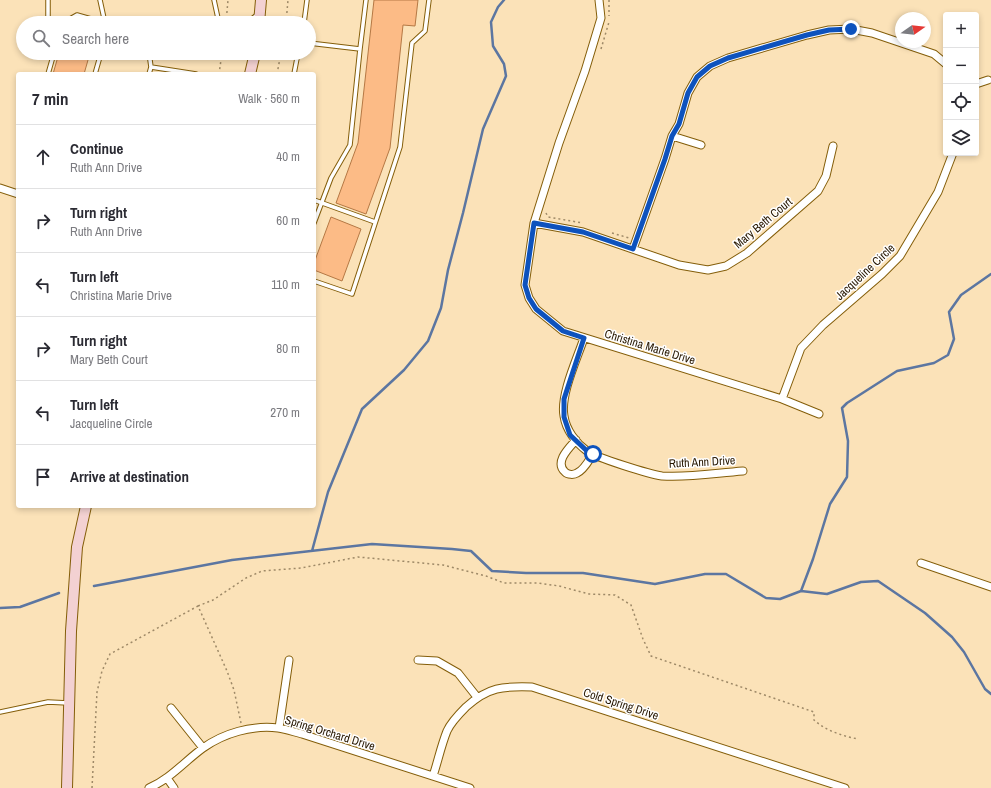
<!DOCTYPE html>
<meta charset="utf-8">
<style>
:root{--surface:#fff;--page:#f2f2f3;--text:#2b2b33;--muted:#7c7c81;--line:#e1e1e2}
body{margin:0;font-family:"Archivo Narrow",sans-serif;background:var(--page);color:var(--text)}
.controls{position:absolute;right:12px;top:12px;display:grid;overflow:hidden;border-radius:4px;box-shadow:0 2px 6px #0003}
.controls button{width:36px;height:36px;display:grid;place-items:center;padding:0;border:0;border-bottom:1px solid var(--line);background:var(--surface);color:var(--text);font:20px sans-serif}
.compass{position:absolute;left:895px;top:12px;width:36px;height:36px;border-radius:50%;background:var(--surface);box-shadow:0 2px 6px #0003;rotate:76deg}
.stop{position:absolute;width:12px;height:12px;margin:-9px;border:3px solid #0d52bd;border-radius:50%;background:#fff}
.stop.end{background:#0d52bd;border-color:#fff;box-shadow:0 1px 4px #0008}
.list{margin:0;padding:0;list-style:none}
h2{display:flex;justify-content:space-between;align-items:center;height:52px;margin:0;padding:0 16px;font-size:17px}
h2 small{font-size:13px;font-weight:400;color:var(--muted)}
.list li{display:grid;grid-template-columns:26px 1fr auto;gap:12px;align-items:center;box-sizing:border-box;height:64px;padding:0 16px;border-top:1px solid var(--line)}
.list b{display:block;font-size:15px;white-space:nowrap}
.list p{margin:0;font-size:13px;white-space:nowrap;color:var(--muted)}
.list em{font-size:13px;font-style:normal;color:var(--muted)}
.icon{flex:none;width:22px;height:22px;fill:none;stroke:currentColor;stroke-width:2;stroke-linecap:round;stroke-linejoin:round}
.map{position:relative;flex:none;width:991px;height:788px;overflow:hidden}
.search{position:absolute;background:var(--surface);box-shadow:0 2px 6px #0003;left:16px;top:16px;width:300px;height:44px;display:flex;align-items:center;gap:10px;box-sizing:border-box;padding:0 14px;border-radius:22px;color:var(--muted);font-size:15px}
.panel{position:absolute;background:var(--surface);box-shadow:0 2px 6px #0003;left:16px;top:72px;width:300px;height:436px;border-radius:4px}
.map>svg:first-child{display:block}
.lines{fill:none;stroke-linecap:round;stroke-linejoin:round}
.stream{stroke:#5c76a1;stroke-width:2.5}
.building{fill:#fcbb86;stroke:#b57844}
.lane-casing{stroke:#845e0a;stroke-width:5.5}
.street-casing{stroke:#845e0a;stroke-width:9}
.secondary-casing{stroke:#845e0a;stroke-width:12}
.path{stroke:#9e8967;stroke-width:1.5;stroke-dasharray:2 3;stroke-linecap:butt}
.lane{stroke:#fff;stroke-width:3.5}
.street{stroke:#fff;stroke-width:7}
.secondary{stroke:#f3d1d2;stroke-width:10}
.route{stroke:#0d52bd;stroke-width:5}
.labels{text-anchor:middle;stroke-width:3;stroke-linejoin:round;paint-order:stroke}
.street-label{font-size:12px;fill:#271700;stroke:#fff}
</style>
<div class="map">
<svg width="991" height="788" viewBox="0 0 991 788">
<rect width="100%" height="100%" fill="#fbe2b8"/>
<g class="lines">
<path class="stream" d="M 312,551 L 328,492 L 362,409 L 404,370 L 428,341 L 441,308 L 448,270 L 463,213 L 483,129 L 506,76 L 504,64 L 493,46 L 491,22 L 498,7 L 504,0
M 94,586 L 232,560 L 372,544 L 452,549 L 471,551 L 492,571 L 526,573 L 583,573 L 655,584 L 705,574 L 726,574 L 766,598 L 780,599 L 801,591 L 827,594 L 861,582 L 878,581 L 925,613 L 952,637 L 964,652 L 985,689 L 991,694
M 801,591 L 813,559 L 830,504 L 847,477 L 848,441 L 842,408 L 847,403 L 897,371 L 934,363 L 948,355 L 954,339 L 949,312 L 961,295 L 991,274
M 0,608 L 20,607 L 59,593"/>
</g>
<path class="building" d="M 374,0 L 418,0 L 415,26 L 403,25 L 390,148 L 366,214 L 336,203 L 358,143 Z
M 59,53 L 90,53 L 84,74 L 53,74 Z
M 331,217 L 361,229 L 342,281 L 314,270 L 314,263 Z"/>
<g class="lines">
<defs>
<path id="lane" d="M 214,0 L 219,23
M 48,21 L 48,0
M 63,23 L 77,15 L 105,23 L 100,0
M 247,23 L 258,14
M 304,23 L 307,0
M 309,43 L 360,49
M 149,53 L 151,67 L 149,74
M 151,67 L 196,74
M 48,74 L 54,53
M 95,74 L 101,53
M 294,74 L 298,53
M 314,200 L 375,222
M 314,223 L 331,178 L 350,145 L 360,49 L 366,0
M 314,281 L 352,294 L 400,147 L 412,43 L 425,31 L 429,0
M 0,712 L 48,702 L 68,703"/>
<path id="street" d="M 599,0 L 601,18 L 585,71 L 559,143 L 534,223 L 525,285 L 529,298 L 536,309 L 563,331 L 782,399 L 819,414
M 976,84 L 988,80
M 672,136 L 701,145
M 0,188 L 18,194
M 534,223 L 583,232 L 679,265 L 708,270 L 726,266 L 747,253 L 818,191 L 826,176 L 833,146
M 633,249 L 665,159 L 672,136 L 679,124 L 688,93 L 697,77 L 710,66 L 728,58 L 807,35 L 829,30 L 851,29 L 872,33 L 934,54 L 946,64
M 584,338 C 577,359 560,395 564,416 C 566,430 576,443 587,451 C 597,458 649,474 662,476 C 688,478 716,473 743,471
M 782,399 L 801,348 L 823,325 L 882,274 L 900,256 L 938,192 L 953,153
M 576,440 C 569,448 554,462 565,472 C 568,475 574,475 577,473 C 584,470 589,460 593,454
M 921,563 L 991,587
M 418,660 L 437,661 L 458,673 L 477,697
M 171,708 L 203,748
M 279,728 L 289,660
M 433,776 C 438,761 441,746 447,731 C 451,722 459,714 466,707 C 488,687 503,686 532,687 L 845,788
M 167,778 L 174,788
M 149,788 C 170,779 185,761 203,748 C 224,733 252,725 278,728 C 286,729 294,732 302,734 L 470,788"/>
<path id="secondary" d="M 259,23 L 261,0
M 250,74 L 255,53
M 67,788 L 71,631 L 77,547 L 86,506"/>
</defs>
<use href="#lane" class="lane-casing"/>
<use href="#street" class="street-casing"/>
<use href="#secondary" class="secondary-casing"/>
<path class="path" d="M 609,0 L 609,16
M 226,23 L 228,0
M 286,23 L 288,0
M 601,49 L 609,22
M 219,74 L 222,53
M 277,74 L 281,53
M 546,213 L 548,217 L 583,223
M 612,233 L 629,238
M 198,606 L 213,600 L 246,578 L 262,571 L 301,568 L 358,557 L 443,565 L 486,576 L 504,583 L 537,583 L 559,586 L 589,594 L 615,595 L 631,605 L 643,639 L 651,656 L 814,712 L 814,720 C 826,731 843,736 858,739
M 92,788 L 97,692 L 102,671 L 110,654 L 198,606 L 227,671 L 234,690 L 241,723"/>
<use href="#lane" class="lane"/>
<use href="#street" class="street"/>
<use href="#secondary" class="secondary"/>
</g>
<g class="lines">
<path class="route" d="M 593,454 L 587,451 L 570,435 L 564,417 L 564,399 L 584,338 L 563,331 L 536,309 L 529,298 L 525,285 L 534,223 L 583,232 L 633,249 L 665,159 L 672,136 L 679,124 L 688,93 L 697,77 L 710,66 L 728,58 L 807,35 L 829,30 L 851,29"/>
</g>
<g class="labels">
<g class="street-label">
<text transform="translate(763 223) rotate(-40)" y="4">Mary Beth Court</text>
<text transform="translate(865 272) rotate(-43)" y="4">Jacqueline Circle</text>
<text transform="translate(650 347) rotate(17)" y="4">Christina Marie Drive</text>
<text transform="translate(702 462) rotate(-3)" y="4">Ruth Ann Drive</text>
<text transform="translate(621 704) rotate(18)" y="4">Cold Spring Drive</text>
<text transform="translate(330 733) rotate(17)" y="4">Spring Orchard Drive</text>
</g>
</g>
</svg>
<div class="controls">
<button>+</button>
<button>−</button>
<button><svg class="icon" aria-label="locate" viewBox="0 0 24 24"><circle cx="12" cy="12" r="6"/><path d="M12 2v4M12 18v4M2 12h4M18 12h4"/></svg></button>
<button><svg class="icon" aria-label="layers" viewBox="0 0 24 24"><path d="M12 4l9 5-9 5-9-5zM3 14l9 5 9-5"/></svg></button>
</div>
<svg class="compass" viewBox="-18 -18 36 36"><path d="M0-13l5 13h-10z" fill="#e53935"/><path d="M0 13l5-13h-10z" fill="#7c7c81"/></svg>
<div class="stop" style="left:593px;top:454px"></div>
<div class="stop end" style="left:851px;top:29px"></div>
<div class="search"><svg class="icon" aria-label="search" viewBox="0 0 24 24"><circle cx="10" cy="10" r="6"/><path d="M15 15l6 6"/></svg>Search here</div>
<section class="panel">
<h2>7 min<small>Walk · 560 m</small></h2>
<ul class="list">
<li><svg class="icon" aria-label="ahead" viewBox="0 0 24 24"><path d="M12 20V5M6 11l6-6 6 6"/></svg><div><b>Continue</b><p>Ruth Ann Drive</p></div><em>40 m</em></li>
<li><svg class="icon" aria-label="right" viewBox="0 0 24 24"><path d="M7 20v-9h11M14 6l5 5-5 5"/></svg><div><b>Turn right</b><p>Ruth Ann Drive</p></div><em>60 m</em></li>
<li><svg class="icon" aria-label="left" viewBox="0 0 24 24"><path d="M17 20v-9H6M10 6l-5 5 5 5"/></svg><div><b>Turn left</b><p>Christina Marie Drive</p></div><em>110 m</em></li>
<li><svg class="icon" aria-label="right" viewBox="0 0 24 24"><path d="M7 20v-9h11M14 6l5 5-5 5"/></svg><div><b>Turn right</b><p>Mary Beth Court</p></div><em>80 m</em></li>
<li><svg class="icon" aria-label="left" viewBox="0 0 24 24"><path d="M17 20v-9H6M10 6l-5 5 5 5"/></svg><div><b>Turn left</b><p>Jacqueline Circle</p></div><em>270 m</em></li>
<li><svg class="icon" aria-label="arrive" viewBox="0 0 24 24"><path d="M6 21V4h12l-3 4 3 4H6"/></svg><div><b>Arrive at destination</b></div></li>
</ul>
</section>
</div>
